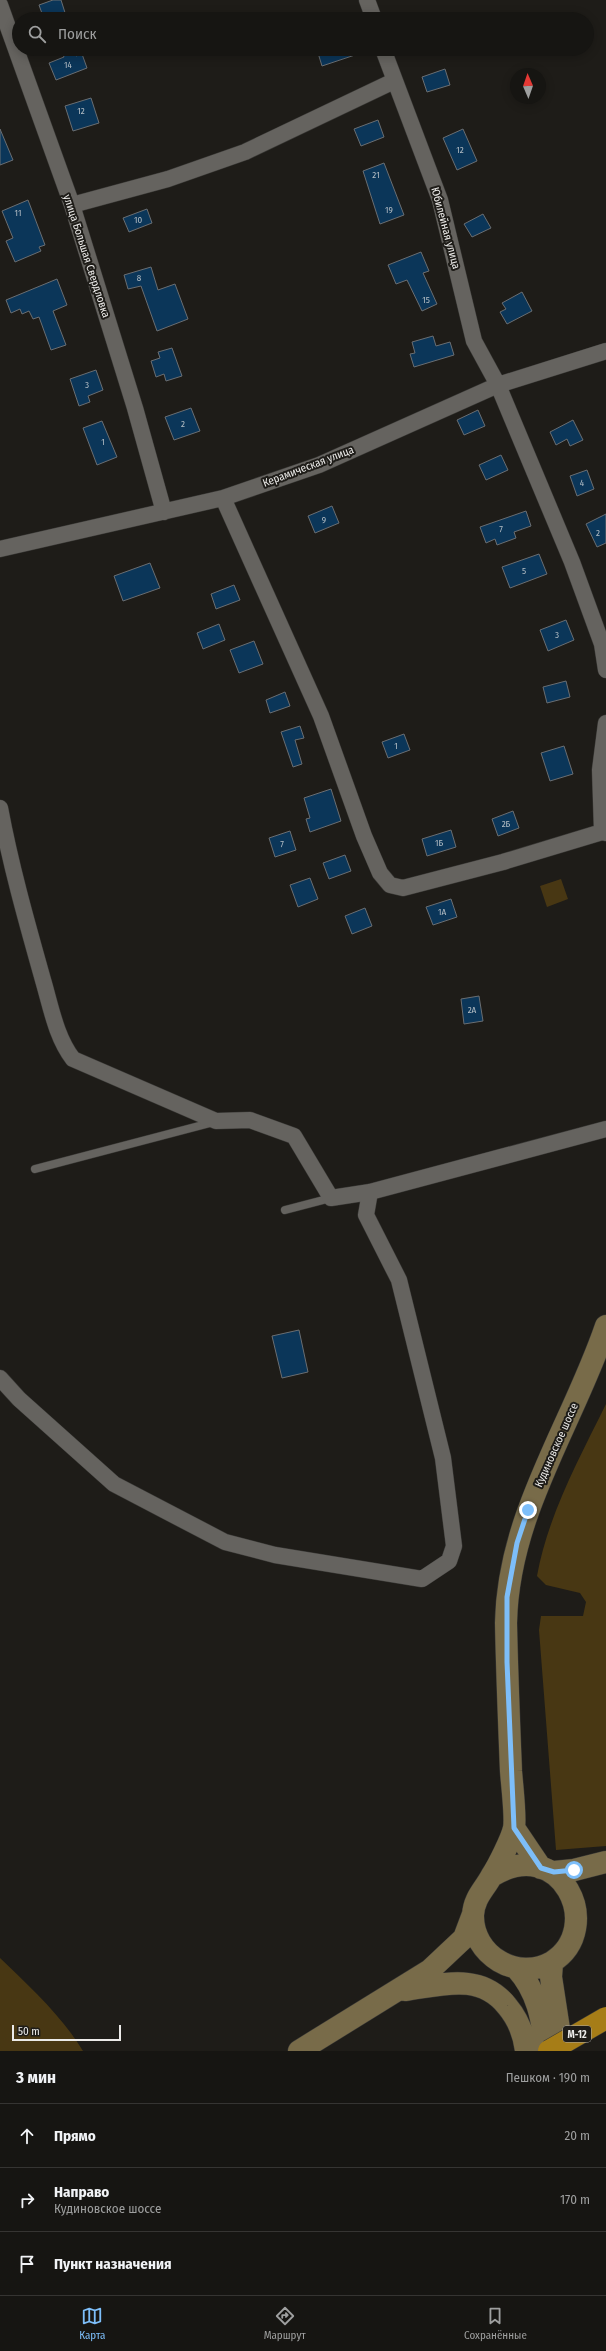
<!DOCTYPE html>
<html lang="ru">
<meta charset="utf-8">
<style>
:root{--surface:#161512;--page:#1f1e1b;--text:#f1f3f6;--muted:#9e9f9f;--line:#353432;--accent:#7dbef9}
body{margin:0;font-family:"Fira Sans Condensed",sans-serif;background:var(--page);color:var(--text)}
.compass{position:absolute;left:510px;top:68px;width:36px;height:36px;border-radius:50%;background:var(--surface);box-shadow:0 2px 10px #0003;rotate:358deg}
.scale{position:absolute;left:12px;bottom:10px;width:109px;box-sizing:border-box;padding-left:4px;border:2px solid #ebeae8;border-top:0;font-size:11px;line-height:14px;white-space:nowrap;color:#ebeae8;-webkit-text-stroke:3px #1e1c18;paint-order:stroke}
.stop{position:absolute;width:12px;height:12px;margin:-9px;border:3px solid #7dbef9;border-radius:50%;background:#fff}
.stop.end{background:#7dbef9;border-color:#fff;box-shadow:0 1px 4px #0008}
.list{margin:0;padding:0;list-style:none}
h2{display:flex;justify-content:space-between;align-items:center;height:52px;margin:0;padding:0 16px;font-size:17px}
h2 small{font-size:13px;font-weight:400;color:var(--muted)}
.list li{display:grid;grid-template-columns:26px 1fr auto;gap:12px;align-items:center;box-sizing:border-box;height:64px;padding:0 16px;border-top:1px solid var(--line)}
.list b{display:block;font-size:15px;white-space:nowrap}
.list p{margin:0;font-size:13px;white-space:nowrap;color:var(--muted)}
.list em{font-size:13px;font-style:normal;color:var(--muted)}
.icon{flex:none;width:22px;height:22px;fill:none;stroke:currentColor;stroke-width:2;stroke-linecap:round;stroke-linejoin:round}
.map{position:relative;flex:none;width:606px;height:2051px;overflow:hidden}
.search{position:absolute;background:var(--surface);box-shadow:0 2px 10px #0003;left:12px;right:12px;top:12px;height:44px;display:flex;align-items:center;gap:10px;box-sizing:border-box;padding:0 14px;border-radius:22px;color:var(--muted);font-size:15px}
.sheet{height:244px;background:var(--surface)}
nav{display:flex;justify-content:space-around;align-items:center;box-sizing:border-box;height:56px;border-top:1px solid var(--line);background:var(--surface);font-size:11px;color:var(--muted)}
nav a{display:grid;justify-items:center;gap:2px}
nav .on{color:var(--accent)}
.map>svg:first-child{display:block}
.green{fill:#483713}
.building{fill:#0b3659;stroke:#6a6e72}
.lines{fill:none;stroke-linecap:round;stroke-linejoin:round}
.lane-casing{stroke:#3a3936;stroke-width:9}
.street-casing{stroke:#3a3936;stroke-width:17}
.secondary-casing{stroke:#3a3936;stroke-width:23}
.lane{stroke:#65635f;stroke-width:8}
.street{stroke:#65635f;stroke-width:16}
.secondary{stroke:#786b49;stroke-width:22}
.highway-bridge-casing{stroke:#3a3936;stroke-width:23;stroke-linecap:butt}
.highway-bridge{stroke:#a67d17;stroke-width:22}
.route{stroke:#7dbef9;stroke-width:5}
.labels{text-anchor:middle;stroke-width:4;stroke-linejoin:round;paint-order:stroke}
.number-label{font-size:9px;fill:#b3bdc4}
.shield{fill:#1e1c18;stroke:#aeacaa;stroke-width:1}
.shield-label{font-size:10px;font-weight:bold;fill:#ebeae8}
.street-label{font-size:11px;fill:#ebeae8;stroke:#1e1c18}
</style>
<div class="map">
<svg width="606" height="2051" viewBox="0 0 606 2051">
<rect width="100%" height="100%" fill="#1e1c18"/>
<path class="green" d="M 561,879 L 568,899 L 547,907 L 540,886 Z
M 606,1404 L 606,1846 L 556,1850 L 539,1630 L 541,1616 L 583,1616 L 586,1602 L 580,1593 L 546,1585 L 537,1576 C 548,1515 579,1459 606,1404 Z
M 0,1958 C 29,1986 62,2016 83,2051 L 0,2051 Z"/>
<path class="building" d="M 53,0 L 61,0 L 67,19 L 44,19 L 39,5 Z
M 61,49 L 74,49 L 76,56 L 82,54 L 87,68 L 56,80 L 49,63 L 64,57 Z
M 328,49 L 366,49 L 367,51 L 322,66 L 318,53 Z
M 445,69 L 450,85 L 427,92 L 422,77 Z
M 91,98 L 99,123 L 73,131 L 65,106 Z
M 378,120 L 384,137 L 361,146 L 354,129 Z
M 0,129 L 13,160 L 0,165 Z
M 463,129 L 477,161 L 457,170 L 443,138 Z
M 384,163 L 404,215 L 380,224 L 363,171 Z
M 28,200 L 45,245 L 39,247 L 41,251 L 15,262 L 6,241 L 13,238 L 2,211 Z
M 147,209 L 152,223 L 129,232 L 123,218 Z
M 483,214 L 491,228 L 472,237 L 464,224 Z
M 421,252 L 429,271 L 423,273 L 437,304 L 422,311 L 407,280 L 396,284 L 388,265 Z
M 151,267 L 158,290 L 175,284 L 188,319 L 157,331 L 141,286 L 128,289 L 124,275 Z
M 57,279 L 67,305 L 53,311 L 66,345 L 51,350 L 39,317 L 33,319 L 29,311 L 22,314 L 20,309 L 11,313 L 6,300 Z
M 522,292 L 532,311 L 507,324 L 500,312 L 506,309 L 502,303 Z
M 433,336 L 436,346 L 450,342 L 454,355 L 414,367 L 410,354 L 415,353 L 412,342 Z
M 172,348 L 182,376 L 166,381 L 164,374 L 156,377 L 151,361 L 160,358 L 158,352 Z
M 96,370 L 103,390 L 88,396 L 90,402 L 79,406 L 70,379 Z
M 191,408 L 200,431 L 174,440 L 165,417 Z
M 478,410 L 485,426 L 464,435 L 457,420 Z
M 573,420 L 583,440 L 570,446 L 567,439 L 556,445 L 550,432 Z
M 102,421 L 117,457 L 97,465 L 83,428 Z
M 501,455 L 508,470 L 486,480 L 479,465 Z
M 587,470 L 594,489 L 577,496 L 570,476 Z
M 332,506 L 339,523 L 315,533 L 308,516 Z
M 526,511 L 531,526 L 514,532 L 516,538 L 497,545 L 495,539 L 486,543 L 480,527 Z
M 606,514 L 606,543 L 597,547 L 586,524 Z
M 539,554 L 547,574 L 510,588 L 502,567 Z
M 150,563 L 160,588 L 123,601 L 114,576 Z
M 234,585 L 240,600 L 216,609 L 211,594 Z
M 566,620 L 574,640 L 548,651 L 540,630 Z
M 219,624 L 225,640 L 203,649 L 197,633 Z
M 254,641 L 263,664 L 239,673 L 230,650 Z
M 566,681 L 570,697 L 547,703 L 543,687 Z
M 285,692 L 290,706 L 270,713 L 266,700 Z
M 300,726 L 304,738 L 295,740 L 302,764 L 293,767 L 281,732 Z
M 404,734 L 410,750 L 388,758 L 382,742 Z
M 564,746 L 573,774 L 550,781 L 541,753 Z
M 331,789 L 341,821 L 310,832 L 306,819 L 310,818 L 304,798 Z
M 513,811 L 519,828 L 498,836 L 492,819 Z
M 451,830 L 456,847 L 427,856 L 422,839 Z
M 290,831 L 296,850 L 275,857 L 269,838 Z
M 345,855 L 351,871 L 329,879 L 323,863 Z
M 310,878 L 318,899 L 298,907 L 290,885 Z
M 451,899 L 457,917 L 433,925 L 426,907 Z
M 365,908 L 372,926 L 352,934 L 345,916 Z
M 479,996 L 483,1021 L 464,1024 L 461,999 Z
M 299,1330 L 308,1372 L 282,1378 L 272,1336 Z"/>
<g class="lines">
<defs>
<path id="lane" d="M 35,1169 L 214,1122
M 285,1210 L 331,1198"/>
<path id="street" d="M 367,0 L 374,19
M 0,5 L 72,205 L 135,408 L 164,512
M 383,49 L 440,200 L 474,341 L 498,385 L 572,562 L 602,644 L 606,670
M 72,205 L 168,179 L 245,152 L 394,81
M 223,498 L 321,716 L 364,836 L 380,873 L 390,885 L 403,888 L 503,862 L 602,832 L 606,833
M 0,549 L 223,498 L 319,465 L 498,385 L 606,351
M 0,808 C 11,867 27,923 43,980 C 51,1007 56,1037 73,1059 L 216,1121 L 250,1120 L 294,1136 L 331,1198 L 370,1192 L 606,1129
M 602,832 L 600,770 L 606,723
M 0,1378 L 19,1399 L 114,1484 L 225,1542 L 275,1555 L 422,1579 L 449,1561 L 454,1546 L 443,1458 L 399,1280 L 366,1215 L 370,1192"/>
<path id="secondary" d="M 514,1828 L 541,1868
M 554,1872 L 574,1870 L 606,1862
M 492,1876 C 561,1833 606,1928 552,1962 C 517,1982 472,1955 473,1915 C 474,1897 485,1889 492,1875 C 498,1866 512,1838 514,1828 C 516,1817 512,1785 511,1771 C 509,1722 507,1673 506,1623 C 508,1514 572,1426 606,1326
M 552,1963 L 551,1977 L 561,2042
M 517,1969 C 538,1992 542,2020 547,2051
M 405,1990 C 442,1985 480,1972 507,2006 C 518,2019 524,2034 526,2051
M 299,2051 L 430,1970 L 464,1938 L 473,1914"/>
</defs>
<use href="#lane" class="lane-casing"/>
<use href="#street" class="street-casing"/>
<use href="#secondary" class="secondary-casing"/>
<use href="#lane" class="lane"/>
<use href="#street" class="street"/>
<use href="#secondary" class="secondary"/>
<defs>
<path id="highway-bridge" d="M 549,2051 L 606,2018"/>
</defs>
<use href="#highway-bridge" class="highway-bridge-casing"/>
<use href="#highway-bridge" class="highway-bridge"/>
</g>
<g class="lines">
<path class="route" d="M 528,1510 L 517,1543 L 507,1597 L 507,1662 L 514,1828 L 541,1868 L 554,1872 L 574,1870"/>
</g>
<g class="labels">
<g class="number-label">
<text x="68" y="68">14</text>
<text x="81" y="114">12</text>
<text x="460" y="153">12</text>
<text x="376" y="178">21</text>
<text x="389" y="213">19</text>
<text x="18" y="216">11</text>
<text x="138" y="223">10</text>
<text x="139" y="281">8</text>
<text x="426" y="303">15</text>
<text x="87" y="388">3</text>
<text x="183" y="427">2</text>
<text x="103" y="445">1</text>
<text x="582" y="486">4</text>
<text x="324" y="523">9</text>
<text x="501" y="532">7</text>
<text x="598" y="536">2</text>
<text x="524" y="574">5</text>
<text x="557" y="638">3</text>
<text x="396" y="749">1</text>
<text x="506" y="827">2Б</text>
<text x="439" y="846">1Б</text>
<text x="282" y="847">7</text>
<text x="442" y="915">1А</text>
<text x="472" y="1013">2А</text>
</g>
<rect class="shield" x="563" y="2026" width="28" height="16" rx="3"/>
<g class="shield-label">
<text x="577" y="2038">М-12</text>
</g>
<g class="street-label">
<text transform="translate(446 228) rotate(75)" y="4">Юбилейная улица</text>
<text transform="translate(87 256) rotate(72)" y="4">улица Большая Свердловка</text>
<text transform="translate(308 466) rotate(-21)" y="4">Керамическая улица</text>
<text transform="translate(556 1445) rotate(-66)" y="4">Кудиновское шоссе</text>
</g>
</g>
</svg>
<svg class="compass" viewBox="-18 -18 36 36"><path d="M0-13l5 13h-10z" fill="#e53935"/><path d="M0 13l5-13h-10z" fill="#9e9f9f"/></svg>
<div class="scale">50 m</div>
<div class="stop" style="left:574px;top:1870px"></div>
<div class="stop end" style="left:528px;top:1510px"></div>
<div class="search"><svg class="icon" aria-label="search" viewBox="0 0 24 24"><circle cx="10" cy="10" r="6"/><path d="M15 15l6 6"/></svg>Поиск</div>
</div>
<section class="sheet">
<h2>3 мин<small>Пешком · 190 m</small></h2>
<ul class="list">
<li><svg class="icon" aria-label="ahead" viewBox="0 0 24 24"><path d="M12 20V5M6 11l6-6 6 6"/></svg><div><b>Прямо</b></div><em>20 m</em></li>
<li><svg class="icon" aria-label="right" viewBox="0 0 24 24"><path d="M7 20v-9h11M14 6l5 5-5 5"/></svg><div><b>Направо</b><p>Кудиновское шоссе</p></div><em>170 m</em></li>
<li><svg class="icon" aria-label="arrive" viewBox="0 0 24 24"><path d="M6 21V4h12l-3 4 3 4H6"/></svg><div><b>Пункт назначения</b></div></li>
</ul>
</section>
<nav>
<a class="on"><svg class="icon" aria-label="map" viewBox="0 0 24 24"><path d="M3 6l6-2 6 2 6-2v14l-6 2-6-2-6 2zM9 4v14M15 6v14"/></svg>Карта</a>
<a><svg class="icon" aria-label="directions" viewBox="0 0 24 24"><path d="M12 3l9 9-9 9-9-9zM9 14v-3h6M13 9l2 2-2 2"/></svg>Маршрут</a>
<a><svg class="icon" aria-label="saved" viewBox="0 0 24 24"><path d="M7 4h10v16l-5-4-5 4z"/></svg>Сохранённые</a>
</nav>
